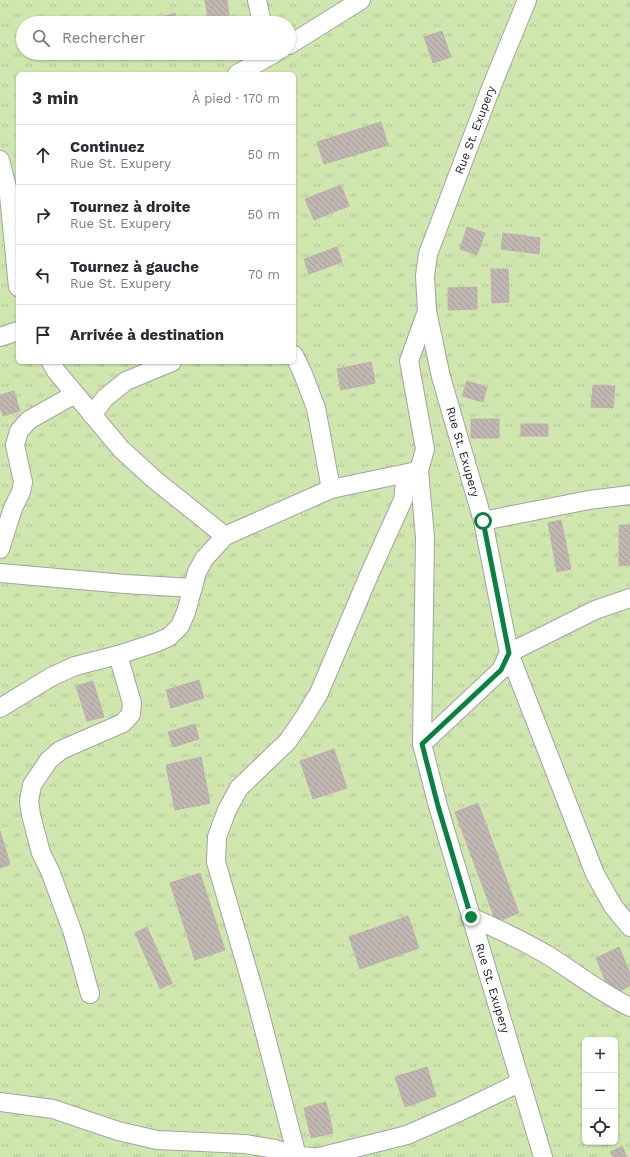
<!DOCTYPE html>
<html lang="fr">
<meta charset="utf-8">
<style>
:root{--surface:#fff;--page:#f7f7f7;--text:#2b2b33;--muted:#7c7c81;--line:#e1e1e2}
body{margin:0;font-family:"Work Sans",sans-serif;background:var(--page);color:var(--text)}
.controls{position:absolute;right:12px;bottom:12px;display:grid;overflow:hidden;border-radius:6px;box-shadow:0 1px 3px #0004}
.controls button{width:36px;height:36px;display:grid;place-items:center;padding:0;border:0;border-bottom:1px solid var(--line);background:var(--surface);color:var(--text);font:20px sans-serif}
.stop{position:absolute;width:12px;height:12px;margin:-9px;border:3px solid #0b8043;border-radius:50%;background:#fff}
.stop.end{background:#0b8043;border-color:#fff;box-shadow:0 1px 4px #0008}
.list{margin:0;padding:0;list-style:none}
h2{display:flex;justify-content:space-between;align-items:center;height:52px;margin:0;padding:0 16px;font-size:17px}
h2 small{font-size:13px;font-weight:400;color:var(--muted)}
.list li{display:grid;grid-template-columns:26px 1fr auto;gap:12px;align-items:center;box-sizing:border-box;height:60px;padding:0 16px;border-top:1px solid var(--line)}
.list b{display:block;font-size:15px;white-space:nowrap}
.list p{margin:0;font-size:13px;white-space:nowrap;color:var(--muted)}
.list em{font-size:13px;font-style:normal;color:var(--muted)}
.icon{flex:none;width:22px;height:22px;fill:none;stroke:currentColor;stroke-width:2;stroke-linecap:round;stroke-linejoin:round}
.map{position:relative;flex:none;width:630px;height:1157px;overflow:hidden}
.search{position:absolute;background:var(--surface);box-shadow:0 1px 3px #0004;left:16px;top:16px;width:280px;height:44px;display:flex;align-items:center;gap:10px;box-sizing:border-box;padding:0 14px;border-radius:22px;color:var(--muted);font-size:15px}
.panel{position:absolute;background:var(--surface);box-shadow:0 1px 3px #0004;left:16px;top:72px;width:280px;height:292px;border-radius:6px}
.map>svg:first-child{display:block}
.grass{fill:url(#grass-tufts);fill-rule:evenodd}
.building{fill:url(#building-back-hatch);stroke:#c0b1a9}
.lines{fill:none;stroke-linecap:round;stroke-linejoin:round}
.minor-casing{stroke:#a3a3a3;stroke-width:20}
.minor{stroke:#fff;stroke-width:18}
.route{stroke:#0b8043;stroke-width:5}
.labels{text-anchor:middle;stroke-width:3;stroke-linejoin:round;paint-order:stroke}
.street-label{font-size:12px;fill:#1f1f1f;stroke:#fff}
</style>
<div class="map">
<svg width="630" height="1157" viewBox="0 0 630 1157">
<defs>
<pattern id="grass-tufts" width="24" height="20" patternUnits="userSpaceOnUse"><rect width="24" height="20" fill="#cfe6af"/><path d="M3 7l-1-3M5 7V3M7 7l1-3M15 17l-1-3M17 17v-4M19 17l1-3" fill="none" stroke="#b1c596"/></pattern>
<pattern id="building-back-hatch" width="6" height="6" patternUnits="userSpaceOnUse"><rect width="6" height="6" fill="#c0b7b3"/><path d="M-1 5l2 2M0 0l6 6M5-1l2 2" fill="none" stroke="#a59d9a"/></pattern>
</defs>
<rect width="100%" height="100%" fill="#efebe6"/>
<path class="grass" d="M 0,0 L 630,0 L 630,1157 L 0,1157 ZM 23,23 L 289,23 L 289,53 L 23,53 ZM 18,74 L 294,74 L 294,362 L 18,362 ZM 585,1040 L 615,1040 L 615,1142 L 585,1142 Z"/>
<path class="building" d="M 205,0 L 227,0 L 229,15 L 208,18 Z
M 175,13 L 179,23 L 153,23 L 152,20 Z
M 442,31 L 451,57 L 433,63 L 424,37 Z
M 381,122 L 388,145 L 324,164 L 317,142 Z
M 341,185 L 349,206 L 314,220 L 305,199 Z
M 467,227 L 485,233 L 477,255 L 460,249 Z
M 503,233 L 540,238 L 539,254 L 501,249 Z
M 337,247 L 342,262 L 309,274 L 304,259 Z
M 491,269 L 508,269 L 509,302 L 492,303 Z
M 477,287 L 477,309 L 448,310 L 448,288 Z
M 371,362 L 375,383 L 341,390 L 337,369 Z
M 467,381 L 487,387 L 483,402 L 462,396 Z
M 593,385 L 615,386 L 613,408 L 591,407 Z
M 14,391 L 20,411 L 3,416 L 0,407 L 0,395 Z
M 471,419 L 499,419 L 499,438 L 471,438 Z
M 521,424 L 548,424 L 548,436 L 521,436 Z
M 561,520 L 571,569 L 557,572 L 548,523 Z
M 619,525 L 630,525 L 630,565 L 619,566 Z
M 199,680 L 204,698 L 171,708 L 166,690 Z
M 93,681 L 104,717 L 87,721 L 76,686 Z
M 195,724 L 199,739 L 173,747 L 168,732 Z
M 334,749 L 347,788 L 313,799 L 300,761 Z
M 201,757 L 210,803 L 175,810 L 166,765 Z
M 478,803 L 519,913 L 496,922 L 455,812 Z
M 0,831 L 10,864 L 0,868 Z
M 200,873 L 225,950 L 195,960 L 170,883 Z
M 408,916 L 419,948 L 360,969 L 349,937 Z
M 147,927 L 172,983 L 160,989 L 135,933 Z
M 619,947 L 630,973 L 630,986 L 611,995 L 596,958 Z
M 427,1067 L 436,1096 L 405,1107 L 395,1077 Z
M 326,1102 L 333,1133 L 311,1138 L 304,1108 Z
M 622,1146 L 627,1157 L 613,1157 L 610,1152 Z"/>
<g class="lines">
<defs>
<g id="minor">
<path d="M 257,0 L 262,23"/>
<path d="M 289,45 L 361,0"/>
<path d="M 237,74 L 275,53"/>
<path d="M 0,160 L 9,195 L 18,287"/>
<path id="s1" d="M 427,311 L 409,361 L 425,449 L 419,471 L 425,537 L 422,744 L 438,806 L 543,1157"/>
<path d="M 0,337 L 18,331"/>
<path d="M 294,355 L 303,374 L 316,408 L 331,489 L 417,471"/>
<path d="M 51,362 L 56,371 L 121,449 L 155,480 L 225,536"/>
<path d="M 92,415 L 105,398 L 126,381 L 172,362"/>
<path d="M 483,521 L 589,500 L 630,495"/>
<path d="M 0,549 L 13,508 L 21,492 L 23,482 L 15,445 L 19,431 L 29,420 L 75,394"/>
<path d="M 0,573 L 125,584 L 193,588"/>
<path d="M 630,598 L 595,610 L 509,653 L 595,874 L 613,906 L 630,927"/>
<path d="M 0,708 L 51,677 L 75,666 L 118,655 L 155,643 L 169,637 L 180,626 L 186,612 L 197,572 L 204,559 L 225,536 L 331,489"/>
<path id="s2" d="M 422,744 L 501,670 L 509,653 L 483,521 L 441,377 L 427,311 L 425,276 L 428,254 L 491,88 L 527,0"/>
<path d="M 471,917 C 498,929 524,941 549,956 C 576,973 601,993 630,1007"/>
<path d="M 90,994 L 73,933 L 50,871 L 41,853 L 31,815 L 29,801 L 32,785 L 49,760 L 61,750 L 123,723 L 131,714 L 132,703 L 118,655"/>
<path d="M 0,1102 L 53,1109 L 118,1131 L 157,1140 L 245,1144 L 275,1149 L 297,1156 L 313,1157"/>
<path d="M 297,1156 L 256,999 L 216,862 L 217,837 L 227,810 L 239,788 L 288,741 L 305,716 L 319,693 L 369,575 L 403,500 L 406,474"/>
<path d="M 319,1157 L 407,1135 L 459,1112 L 521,1082"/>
</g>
</defs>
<use href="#minor" class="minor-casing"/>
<use href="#minor" class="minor"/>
</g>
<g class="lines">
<path class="route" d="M 471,917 L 438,806 L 422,744 L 501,670 L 509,653 L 483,521"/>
</g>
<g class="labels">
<g class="street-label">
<text dy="4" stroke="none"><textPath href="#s2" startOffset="669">Rue St. Exupery</textPath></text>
<text transform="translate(463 452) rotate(74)" y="4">Rue St. Exupery</text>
<text dy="4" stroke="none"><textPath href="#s1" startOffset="693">Rue St. Exupery</textPath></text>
</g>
</g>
</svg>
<div class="controls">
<button>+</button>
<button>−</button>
<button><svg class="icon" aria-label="locate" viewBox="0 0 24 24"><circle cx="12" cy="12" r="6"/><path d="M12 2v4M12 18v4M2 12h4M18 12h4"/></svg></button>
</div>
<div class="stop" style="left:483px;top:521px"></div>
<div class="stop end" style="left:471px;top:917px"></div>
<div class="search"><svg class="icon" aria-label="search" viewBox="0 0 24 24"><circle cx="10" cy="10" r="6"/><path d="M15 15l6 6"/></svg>Rechercher</div>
<section class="panel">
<h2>3 min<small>À pied · 170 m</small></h2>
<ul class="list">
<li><svg class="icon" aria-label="ahead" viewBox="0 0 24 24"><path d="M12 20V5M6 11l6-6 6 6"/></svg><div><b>Continuez</b><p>Rue St. Exupery</p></div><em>50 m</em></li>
<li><svg class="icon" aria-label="right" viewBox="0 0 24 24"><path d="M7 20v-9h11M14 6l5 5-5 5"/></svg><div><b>Tournez à droite</b><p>Rue St. Exupery</p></div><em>50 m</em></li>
<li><svg class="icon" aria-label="left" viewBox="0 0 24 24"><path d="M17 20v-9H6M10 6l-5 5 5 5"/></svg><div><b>Tournez à gauche</b><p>Rue St. Exupery</p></div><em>70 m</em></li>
<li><svg class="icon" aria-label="arrive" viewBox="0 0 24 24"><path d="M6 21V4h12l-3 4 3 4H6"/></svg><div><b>Arrivée à destination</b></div></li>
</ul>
</section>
</div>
